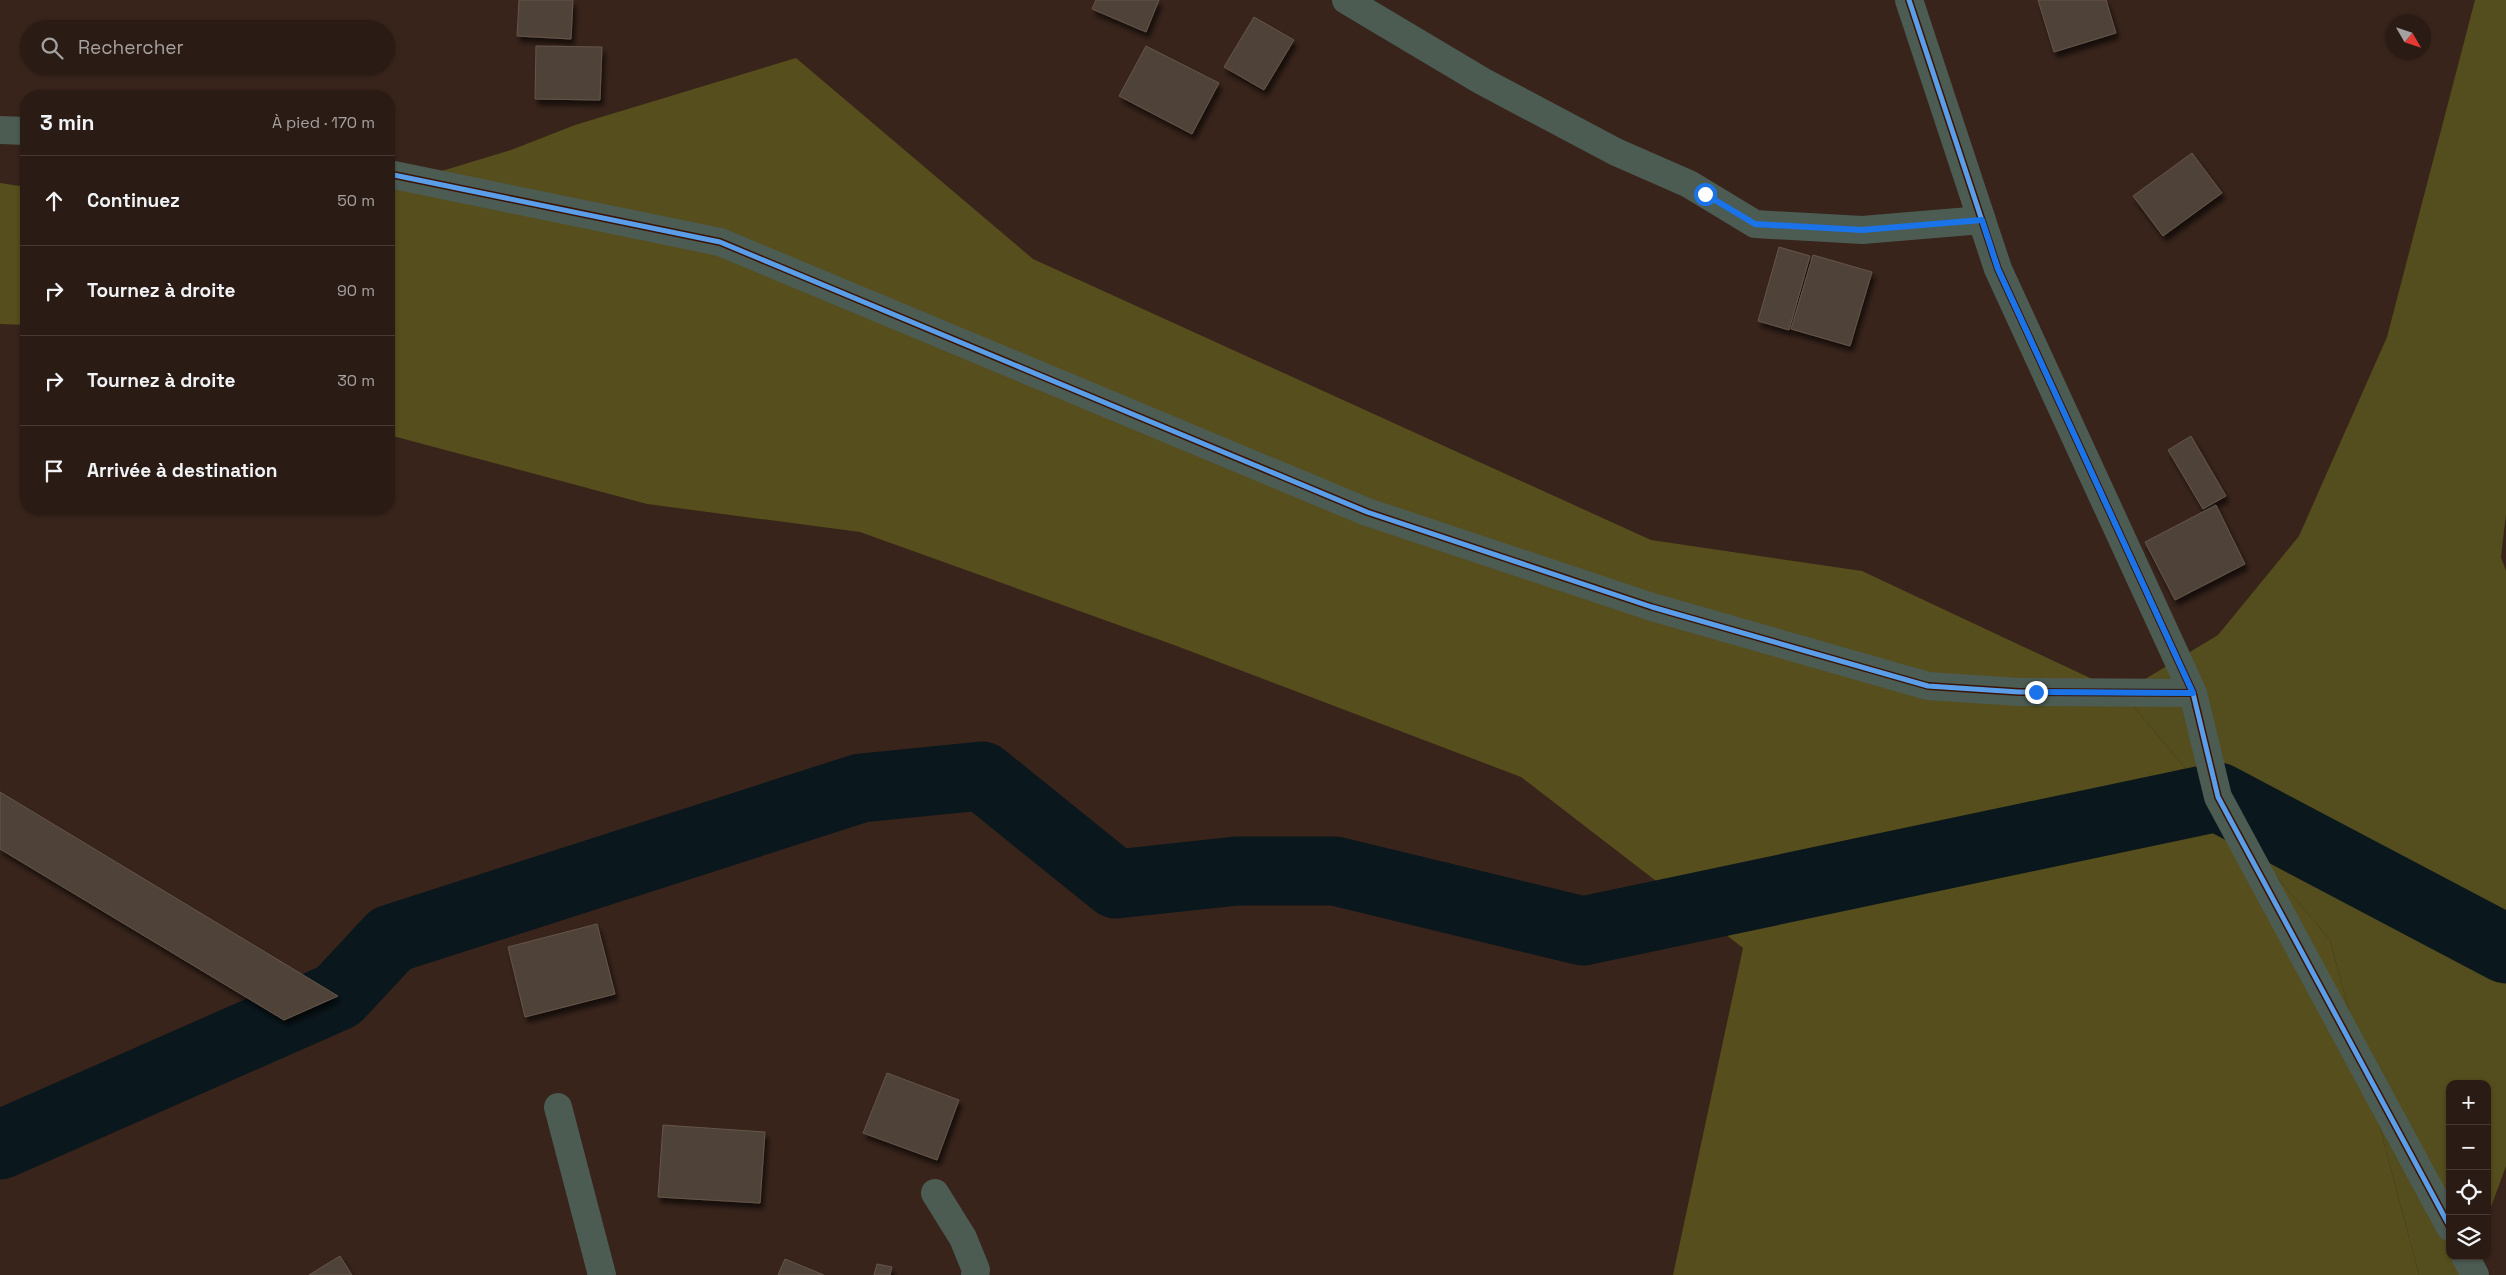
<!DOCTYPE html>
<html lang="fr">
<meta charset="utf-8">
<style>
:root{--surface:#2a1b14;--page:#32241d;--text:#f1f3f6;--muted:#a5a1a0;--line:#463934}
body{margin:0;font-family:"Space Grotesk",sans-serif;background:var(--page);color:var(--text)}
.controls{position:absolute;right:15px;bottom:15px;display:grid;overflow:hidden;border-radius:10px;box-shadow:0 1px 4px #0004}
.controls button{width:45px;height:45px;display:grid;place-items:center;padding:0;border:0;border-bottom:1px solid var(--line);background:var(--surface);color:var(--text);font:25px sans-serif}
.compass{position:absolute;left:2386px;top:15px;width:45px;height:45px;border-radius:50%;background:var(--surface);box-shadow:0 1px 4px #0004;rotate:129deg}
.stop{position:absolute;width:15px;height:15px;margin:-11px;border:4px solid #1a73e8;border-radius:50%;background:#fff}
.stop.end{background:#1a73e8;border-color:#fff;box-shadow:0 1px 5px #0008}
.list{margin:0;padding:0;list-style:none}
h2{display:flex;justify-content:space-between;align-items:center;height:65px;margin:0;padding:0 20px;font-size:21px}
h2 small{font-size:16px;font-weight:400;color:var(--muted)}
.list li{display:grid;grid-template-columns:32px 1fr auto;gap:15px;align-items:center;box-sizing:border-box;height:90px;padding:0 20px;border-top:1px solid var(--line)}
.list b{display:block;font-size:19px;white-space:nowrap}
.list em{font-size:16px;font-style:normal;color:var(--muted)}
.icon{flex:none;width:28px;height:28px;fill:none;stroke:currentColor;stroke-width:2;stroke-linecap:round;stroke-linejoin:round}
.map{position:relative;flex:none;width:2506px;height:1275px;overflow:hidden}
.search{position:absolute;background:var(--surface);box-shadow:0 1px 4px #0004;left:20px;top:20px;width:375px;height:55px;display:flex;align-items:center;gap:12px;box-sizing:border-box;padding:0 18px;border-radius:28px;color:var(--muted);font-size:19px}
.panel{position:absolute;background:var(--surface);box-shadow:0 1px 4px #0004;left:20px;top:90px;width:375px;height:425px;border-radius:20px}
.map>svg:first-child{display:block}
.green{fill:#564e1c}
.forest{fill:#544d1d}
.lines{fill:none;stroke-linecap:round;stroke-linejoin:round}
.river{stroke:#0a171c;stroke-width:69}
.building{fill:#504237;stroke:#65554a;filter:url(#shadow)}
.street{stroke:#4c5c53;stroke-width:28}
.cycleway-casing{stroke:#3a1505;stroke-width:8}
.cycleway{stroke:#5a9eea;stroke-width:5}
.route{stroke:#1a73e8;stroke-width:6}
</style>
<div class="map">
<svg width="2506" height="1275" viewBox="0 0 2506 1275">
<defs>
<filter id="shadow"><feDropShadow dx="3" dy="5.5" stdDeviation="2.5" flood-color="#0009"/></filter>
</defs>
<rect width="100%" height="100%" fill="#38241b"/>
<path class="green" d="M 796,58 L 1033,259 L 1651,540 L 1862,571 L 2122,693 L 2330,940 L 2419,1275 L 1673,1275 L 1743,948 L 1521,777 L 1174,645 L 860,532 L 647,504 L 389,435 L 389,187 L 511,150 L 575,125 Z
M 0,183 L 26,187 L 26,325 L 0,324 Z"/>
<path class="forest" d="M 2475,0 L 2506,0 L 2506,514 L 2501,557 L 2506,571 L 2506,1166 L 2487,1218 L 2487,1084 L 2450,1084 L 2450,1256 L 2474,1256 L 2467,1275 L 2419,1275 L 2330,940 L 2122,693 L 2218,635 L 2299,536 L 2387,337 Z"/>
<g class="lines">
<path class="river" d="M 0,1145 L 338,996 L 391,939 L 861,788 L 982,776 L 1116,884 L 1237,871 L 1335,871 L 1583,931 L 2218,797 L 2506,949"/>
</g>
<path class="building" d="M 519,0 L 573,0 L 571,39 L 517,36 Z
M 1096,0 L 1159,0 L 1146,32 L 1092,9 Z
M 2038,0 L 2106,0 L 2116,33 L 2054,52 Z
M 1254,17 L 1294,40 L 1264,90 L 1224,67 Z
M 536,46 L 602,47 L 600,100 L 535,99 Z
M 1146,46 L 1219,83 L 1192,134 L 1119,96 Z
M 2192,153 L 2222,193 L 2163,236 L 2133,196 Z
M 1779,247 L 1810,256 L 1789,330 L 1758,321 Z
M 1813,255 L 1872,272 L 1850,346 L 1791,329 Z
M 2191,436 L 2226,496 L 2203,509 L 2168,450 Z
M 2216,505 L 2245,564 L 2175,600 L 2145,542 Z
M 0,792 L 338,996 L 284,1020 L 0,849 Z
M 597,924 L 615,994 L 525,1017 L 508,947 Z
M 887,1073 L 959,1100 L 937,1160 L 863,1133 Z
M 663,1125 L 765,1132 L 760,1203 L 658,1197 Z
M 340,1256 L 352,1275 L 309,1275 Z
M 785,1259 L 824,1275 L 778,1275 Z
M 877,1264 L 892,1267 L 890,1275 L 874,1275 Z"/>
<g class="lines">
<path class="street" d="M 1346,0 L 1482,81 L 1616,152 L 1689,184 L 1755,224 L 1862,230 L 1982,220
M 1909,0 L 1998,269 L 2193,693 L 2218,797 L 2450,1227
M 0,130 L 26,131
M 389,174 L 720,242 L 1367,512 L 1652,607 L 1928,686 L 2019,692 L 2193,693
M 558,1107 L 602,1275
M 935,1193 L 963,1238 L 976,1270 L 975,1275
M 2465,1256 L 2475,1275"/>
<defs>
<path id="cycleway" d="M 1909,0 L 1998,269 L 2193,693 L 2218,797 L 2450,1227
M 389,174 L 720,242 L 1367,512 L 1652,607 L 1928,686 L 2019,692 L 2193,693"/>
</defs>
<use href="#cycleway" class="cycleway-casing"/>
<use href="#cycleway" class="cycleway"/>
</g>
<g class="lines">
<path class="route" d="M 1705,194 L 1755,224 L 1862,230 L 1982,220 L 1998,269 L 2193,693 L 2036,692"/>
</g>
</svg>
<div class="controls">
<button>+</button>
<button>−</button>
<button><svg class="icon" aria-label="locate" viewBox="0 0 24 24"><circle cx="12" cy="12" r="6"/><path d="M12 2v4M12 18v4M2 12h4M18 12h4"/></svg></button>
<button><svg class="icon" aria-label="layers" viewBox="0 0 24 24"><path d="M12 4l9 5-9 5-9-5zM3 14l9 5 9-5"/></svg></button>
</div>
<svg class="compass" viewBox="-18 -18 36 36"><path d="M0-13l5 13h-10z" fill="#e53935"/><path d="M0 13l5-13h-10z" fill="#a5a1a0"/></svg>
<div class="stop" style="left:1705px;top:194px"></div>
<div class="stop end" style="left:2036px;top:692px"></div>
<div class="search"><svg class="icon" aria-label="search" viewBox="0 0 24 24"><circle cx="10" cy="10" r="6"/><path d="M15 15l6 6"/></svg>Rechercher</div>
<section class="panel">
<h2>3 min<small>À pied · 170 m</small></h2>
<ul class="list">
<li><svg class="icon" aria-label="ahead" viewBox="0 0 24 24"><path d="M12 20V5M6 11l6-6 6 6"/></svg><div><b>Continuez</b></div><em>50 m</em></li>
<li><svg class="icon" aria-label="right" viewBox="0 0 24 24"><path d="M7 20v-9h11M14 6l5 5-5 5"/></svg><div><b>Tournez à droite</b></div><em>90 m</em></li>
<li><svg class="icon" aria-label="right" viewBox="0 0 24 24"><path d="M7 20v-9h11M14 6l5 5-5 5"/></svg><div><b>Tournez à droite</b></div><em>30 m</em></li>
<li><svg class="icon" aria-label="arrive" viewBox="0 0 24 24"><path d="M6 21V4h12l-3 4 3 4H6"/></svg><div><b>Arrivée à destination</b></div></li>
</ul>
</section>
</div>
